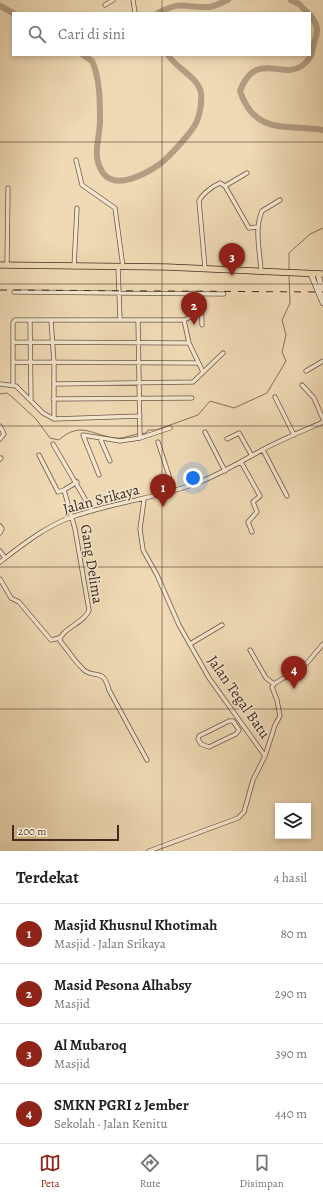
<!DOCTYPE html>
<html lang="id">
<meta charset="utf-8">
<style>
:root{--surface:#fff;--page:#f2f2f2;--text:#222;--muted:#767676;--line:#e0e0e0;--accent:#8f2418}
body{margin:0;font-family:Alegreya,serif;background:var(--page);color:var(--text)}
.controls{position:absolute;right:12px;bottom:12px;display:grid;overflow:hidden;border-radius:0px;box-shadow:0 2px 6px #0003}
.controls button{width:36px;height:36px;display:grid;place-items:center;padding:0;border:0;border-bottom:1px solid var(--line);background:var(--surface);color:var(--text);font:20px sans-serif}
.scale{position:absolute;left:12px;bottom:10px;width:107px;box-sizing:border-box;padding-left:4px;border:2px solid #412b21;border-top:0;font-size:11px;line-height:14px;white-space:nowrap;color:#412b21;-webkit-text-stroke:3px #f5e7cf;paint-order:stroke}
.you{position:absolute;left:193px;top:478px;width:14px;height:14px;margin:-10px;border:3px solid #fff;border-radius:50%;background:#1a73e8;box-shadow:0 0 0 6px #1a73e833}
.badge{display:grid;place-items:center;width:26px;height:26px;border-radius:50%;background:var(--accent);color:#fff;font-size:13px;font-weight:700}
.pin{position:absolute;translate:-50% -33px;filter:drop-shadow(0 1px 2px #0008)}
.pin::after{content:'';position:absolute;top:21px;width:14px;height:12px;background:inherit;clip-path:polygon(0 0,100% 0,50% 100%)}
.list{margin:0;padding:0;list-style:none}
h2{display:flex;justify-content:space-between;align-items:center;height:52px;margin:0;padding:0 16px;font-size:17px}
h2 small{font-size:13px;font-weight:400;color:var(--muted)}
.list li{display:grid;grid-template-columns:26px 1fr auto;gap:12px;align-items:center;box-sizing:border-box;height:60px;padding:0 16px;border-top:1px solid var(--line)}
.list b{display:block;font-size:15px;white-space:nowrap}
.list p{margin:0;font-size:13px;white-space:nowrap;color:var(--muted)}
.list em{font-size:13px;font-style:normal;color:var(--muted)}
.icon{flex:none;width:22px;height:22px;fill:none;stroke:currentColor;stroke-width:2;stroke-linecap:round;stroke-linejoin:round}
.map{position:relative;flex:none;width:323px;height:851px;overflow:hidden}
.search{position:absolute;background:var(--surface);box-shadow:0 2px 6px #0003;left:12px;right:12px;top:12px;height:44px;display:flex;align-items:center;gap:10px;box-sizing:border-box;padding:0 14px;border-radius:0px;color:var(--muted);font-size:15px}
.sheet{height:292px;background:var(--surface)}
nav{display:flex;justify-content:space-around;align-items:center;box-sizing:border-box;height:56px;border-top:1px solid var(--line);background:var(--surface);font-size:11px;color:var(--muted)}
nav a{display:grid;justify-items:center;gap:2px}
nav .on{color:var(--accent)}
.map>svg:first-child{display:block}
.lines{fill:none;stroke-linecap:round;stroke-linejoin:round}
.stream{stroke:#86705c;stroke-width:1}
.river{stroke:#b49e83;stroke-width:6}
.minor-casing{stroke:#6c5746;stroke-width:5}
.secondary-casing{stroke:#412b21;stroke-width:6}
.primary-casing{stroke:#412b21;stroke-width:7}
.minor{stroke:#f5e7cf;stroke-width:3.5}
.secondary{stroke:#f5e7cf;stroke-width:5}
.primary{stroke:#efdab5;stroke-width:5.5}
.rail{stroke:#412b21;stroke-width:1;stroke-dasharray:7 7;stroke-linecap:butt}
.grid{fill:none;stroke:#412b21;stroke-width:1;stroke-opacity:0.55}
.labels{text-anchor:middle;stroke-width:3;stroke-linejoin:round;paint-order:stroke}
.street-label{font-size:15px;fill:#412b21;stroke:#f5e7cf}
</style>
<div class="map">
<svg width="323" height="851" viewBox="0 0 323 851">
<rect width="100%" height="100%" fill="#efdab5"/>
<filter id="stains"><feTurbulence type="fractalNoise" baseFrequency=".005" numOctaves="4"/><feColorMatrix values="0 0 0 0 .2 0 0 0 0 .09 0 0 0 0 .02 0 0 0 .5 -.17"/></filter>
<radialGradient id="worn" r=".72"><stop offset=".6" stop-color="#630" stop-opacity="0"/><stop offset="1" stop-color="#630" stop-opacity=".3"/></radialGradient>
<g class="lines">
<path class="stream" d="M 289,270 L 289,253 L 310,234 L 323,228
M 0,394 L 7,393 L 11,396 L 36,419 L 50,438 L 59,440 C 81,420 93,436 116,438 C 122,439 131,435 138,434
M 141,434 L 146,433 L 148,430 L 156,430 L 198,415 L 210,401 L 234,408 L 267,393 L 286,361 L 282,352 L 286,335 L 282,320 L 290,303 L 289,275"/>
<path class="river" d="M 291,0 L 299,4 L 308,13
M 0,6 L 13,13
M 158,13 C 182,0 184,8 208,7 C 214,7 222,2 228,0
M 310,15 C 317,23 319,30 315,40 C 312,50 312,59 303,65 C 283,81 256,49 240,91 C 255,136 287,124 323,130
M 83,55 L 92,61 C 100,78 100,102 100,121 C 100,139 91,155 103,173 C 116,191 147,173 160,164 C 169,157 192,132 196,123 C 200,115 202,101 201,93 C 198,77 177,69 168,55"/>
<defs>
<path id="minor" d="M 133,0 L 135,13
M 105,5 L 113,0
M 76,160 L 82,185 L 115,208 L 123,267
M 225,186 L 247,173
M 7,265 L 8,188
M 74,267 L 77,208
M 118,267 L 120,319
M 205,268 L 199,201 C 202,194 213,186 220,183 L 225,186 L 249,228 L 257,227
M 261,271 C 260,251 254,229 262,211 L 280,200
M 14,292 L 224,294
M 201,293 L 202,325
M 30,320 L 31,401
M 51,320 L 54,363 L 54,419 L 140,416
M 138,320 L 140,438
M 184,320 L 189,343 L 203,372
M 13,342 L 189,343
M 13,362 L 198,363
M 306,371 L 323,361
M 0,384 L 16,386 L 43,413 L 54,419
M 13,384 L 13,323 L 15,320 L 184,320 L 198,314
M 54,384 L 193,382 L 223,353
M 302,385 L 314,398 L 323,419
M 275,397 L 294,435
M 53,399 L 192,398
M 0,426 L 4,434 L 0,439
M 205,432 L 225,471
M 100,438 L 110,461
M 227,439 L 239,433 L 252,456
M 158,442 L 174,491
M 53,444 L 92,511
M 263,450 L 287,496
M 39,455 L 58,492 L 64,490 L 75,529 L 89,610 C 86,622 59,630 60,641 C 68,650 75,662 84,670 C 95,679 103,667 109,690 L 147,760
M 0,459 L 1,458
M 241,462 L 260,496 L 253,502 L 257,512 L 248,522 L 252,532
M 99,475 L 83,435 L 120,441 L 140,438 L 170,428
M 64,490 L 77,482
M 144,500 L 140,529 L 143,550 L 157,575 L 179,625 L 209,678 L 265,756
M 0,526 L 2,529 L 0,533
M 0,551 L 5,558
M 0,562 C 22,545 46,526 72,517 C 114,502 159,498 200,482 C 222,473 242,461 262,450 C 282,439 303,431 323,422
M 0,579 L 11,598 L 19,602 L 51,640 L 59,638
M 190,644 L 222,625
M 250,650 L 266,678 L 274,684
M 274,684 L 307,663 L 323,644
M 229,721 L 233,721 L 239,730 L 236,734 L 209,747 L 201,744 L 198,739 L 199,736 Z
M 149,851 L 238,818 L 244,812 L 253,780 L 265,756 L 275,725 L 280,716 L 277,700 L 272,687 L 274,684"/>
<path id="secondary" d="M 311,274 L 323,303
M 318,274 L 323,293"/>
<path id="primary" d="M 0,265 L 167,267 L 323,274"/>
</defs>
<use href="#minor" class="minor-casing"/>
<use href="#secondary" class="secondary-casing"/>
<use href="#primary" class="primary-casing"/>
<use href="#minor" class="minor"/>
<use href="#secondary" class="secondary"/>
<use href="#primary" class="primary"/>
<path class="rail" d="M 0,290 L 323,292"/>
</g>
<path class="grid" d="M 162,0 L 162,13M 162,55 L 162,851M 0,142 L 323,142M 0,284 L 323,284M 0,426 L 323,426M 0,567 L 323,567M 0,709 L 323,709"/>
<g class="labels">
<g class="street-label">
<text transform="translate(101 499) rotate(-15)" y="5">Jalan Srikaya</text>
<text transform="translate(92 564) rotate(81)" y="5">Gang Delima</text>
<text transform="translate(239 697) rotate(55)" y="5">Jalan Tegal Batu</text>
</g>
</g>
<rect width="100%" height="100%" filter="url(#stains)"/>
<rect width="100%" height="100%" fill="url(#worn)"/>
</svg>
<div class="controls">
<button><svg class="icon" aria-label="layers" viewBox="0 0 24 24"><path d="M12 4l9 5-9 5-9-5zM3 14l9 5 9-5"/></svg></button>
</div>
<div class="scale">200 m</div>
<div class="you"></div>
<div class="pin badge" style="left:163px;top:507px">1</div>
<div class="pin badge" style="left:194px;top:325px">2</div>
<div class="pin badge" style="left:232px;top:276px">3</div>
<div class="pin badge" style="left:294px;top:689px">4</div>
<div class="search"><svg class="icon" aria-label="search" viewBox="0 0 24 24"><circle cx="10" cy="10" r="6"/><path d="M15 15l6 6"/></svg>Cari di sini</div>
</div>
<section class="sheet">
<h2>Terdekat<small>4 hasil</small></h2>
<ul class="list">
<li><span class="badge">1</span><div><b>Masjid Khusnul Khotimah</b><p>Masjid · Jalan Srikaya</p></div><em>80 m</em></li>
<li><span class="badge">2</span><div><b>Masid Pesona Alhabsy</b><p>Masjid</p></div><em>290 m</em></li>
<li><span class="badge">3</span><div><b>Al Mubaroq</b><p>Masjid</p></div><em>390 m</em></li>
<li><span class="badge">4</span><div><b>SMKN PGRI 2 Jember</b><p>Sekolah · Jalan Kenitu</p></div><em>440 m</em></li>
</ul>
</section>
<nav>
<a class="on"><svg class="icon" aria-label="map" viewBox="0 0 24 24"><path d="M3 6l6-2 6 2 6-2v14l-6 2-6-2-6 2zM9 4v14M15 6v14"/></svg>Peta</a>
<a><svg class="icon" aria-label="directions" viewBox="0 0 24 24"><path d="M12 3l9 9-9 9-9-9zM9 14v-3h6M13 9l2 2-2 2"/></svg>Rute</a>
<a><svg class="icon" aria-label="saved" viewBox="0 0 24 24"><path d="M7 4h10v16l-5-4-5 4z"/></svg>Disimpan</a>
</nav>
